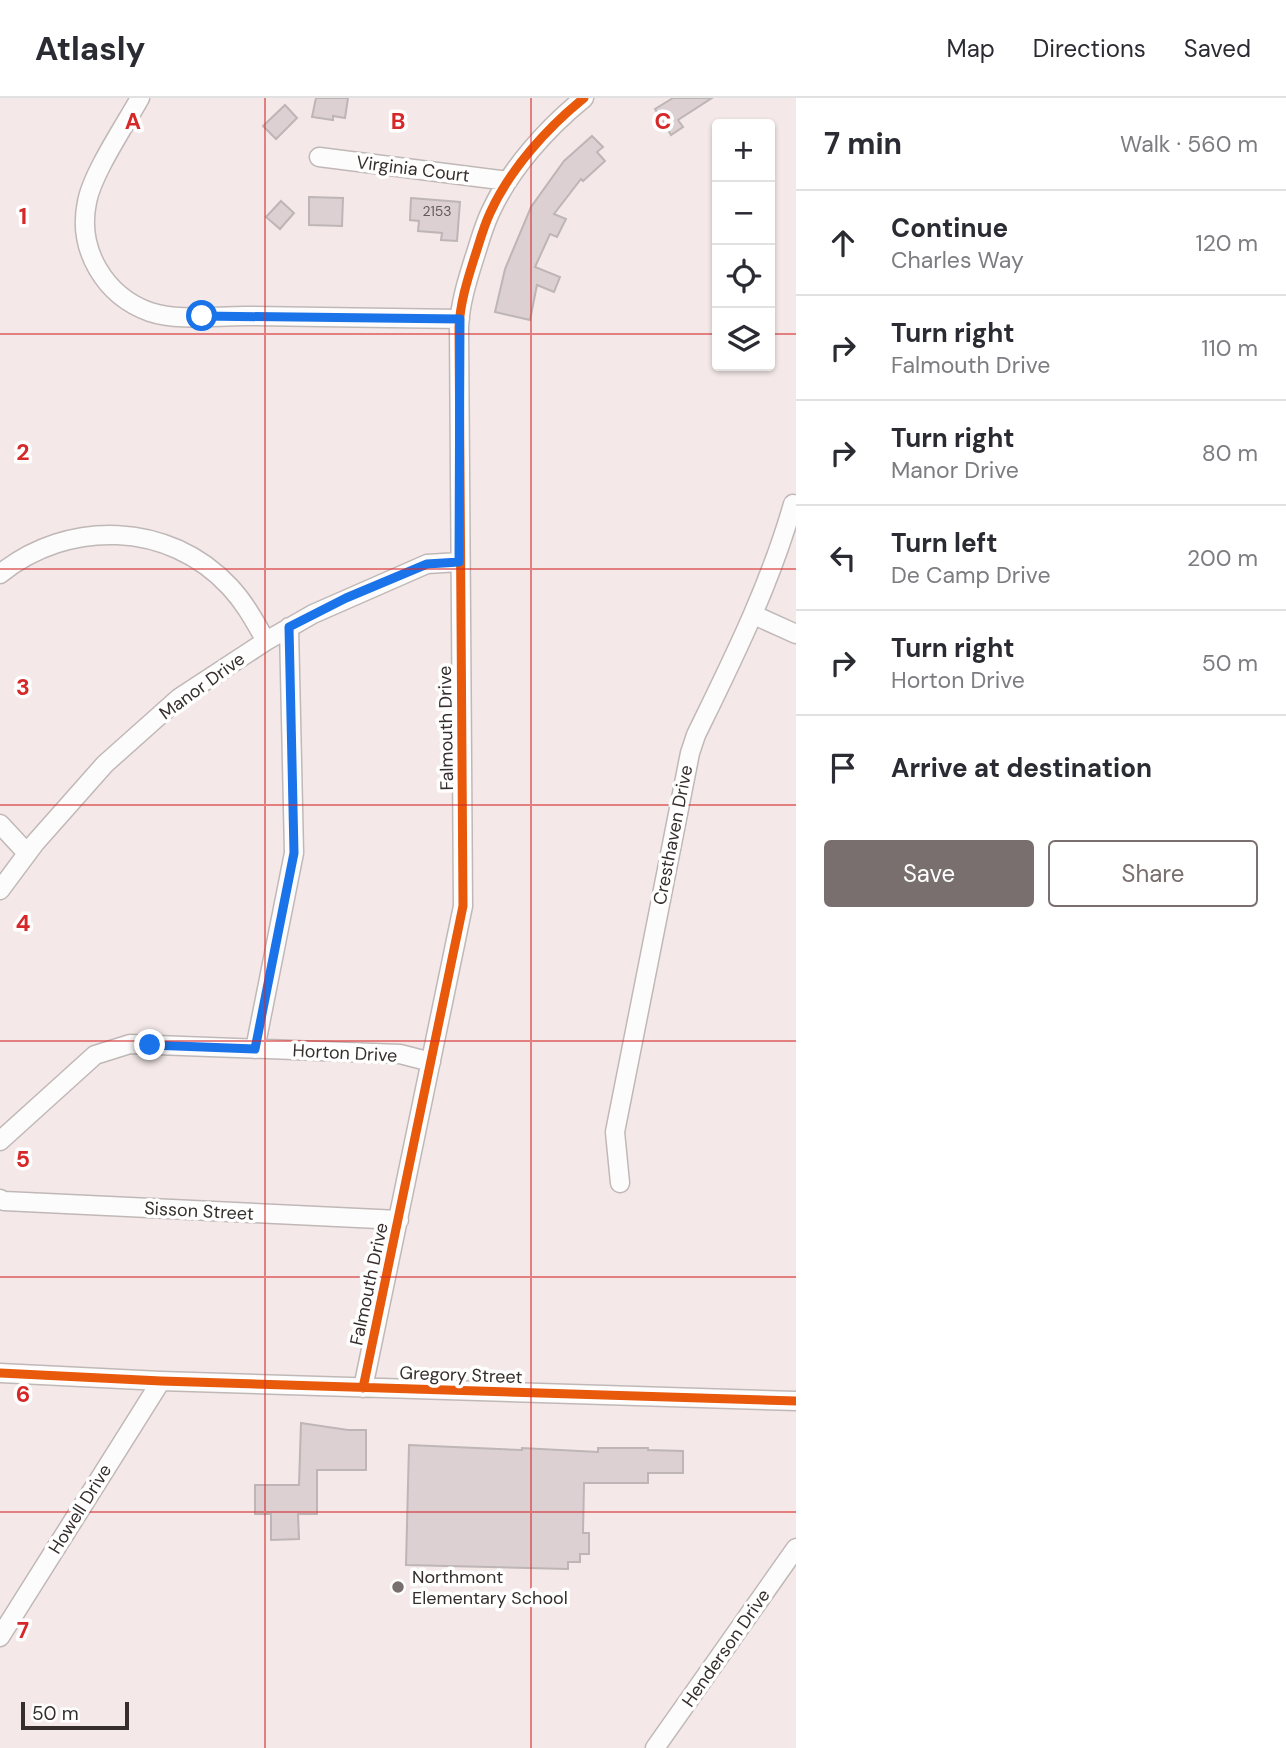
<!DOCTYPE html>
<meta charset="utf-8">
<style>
:root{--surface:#fff;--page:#f7f7f7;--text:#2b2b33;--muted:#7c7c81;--line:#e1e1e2;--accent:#786f6e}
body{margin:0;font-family:"DM Sans",sans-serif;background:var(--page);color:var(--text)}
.controls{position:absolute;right:21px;top:21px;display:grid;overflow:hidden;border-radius:7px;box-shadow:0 2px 5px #0004}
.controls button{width:63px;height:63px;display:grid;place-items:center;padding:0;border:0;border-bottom:2px solid var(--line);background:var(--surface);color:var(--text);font:35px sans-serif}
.scale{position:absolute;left:21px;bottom:18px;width:108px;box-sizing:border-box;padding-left:7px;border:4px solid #362e2d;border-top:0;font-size:19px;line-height:24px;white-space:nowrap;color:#362e2d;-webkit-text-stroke:5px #fff;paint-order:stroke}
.stop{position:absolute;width:21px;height:21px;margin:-16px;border:5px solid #1a73e8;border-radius:50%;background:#fff}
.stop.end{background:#1a73e8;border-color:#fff;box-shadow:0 2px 7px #0008}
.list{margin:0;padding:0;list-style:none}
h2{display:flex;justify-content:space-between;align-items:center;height:91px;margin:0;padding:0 28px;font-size:30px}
h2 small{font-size:23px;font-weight:400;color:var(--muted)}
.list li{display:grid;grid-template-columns:46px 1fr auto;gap:21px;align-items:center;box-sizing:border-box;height:105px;padding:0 28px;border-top:2px solid var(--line)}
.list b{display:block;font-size:26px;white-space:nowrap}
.list p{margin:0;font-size:23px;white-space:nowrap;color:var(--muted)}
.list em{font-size:23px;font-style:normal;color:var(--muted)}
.actions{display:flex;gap:14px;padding:21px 28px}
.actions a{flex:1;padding:16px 0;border:2px solid var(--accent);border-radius:7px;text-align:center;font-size:24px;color:var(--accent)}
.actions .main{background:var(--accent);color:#fff}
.icon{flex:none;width:38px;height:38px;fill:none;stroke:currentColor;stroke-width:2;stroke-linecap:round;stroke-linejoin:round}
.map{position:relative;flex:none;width:796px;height:1650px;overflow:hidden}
header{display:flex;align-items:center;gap:42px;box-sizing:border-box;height:98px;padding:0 35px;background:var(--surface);border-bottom:2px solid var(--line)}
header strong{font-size:33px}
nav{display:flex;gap:38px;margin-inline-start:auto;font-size:24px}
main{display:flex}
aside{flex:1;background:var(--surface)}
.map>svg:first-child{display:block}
.building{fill:#dcd0d3;stroke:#bdb5b6;stroke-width:2}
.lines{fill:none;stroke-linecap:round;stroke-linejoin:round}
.minor-casing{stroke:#c0b8b7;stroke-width:21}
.minor{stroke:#fdfcfc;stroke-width:18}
.cycleway-casing{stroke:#fff;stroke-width:13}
.cycleway{stroke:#e8590c;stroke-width:9}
.route{stroke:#1a73e8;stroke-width:9}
.grid{fill:none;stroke:#d62828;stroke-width:2;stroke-opacity:0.55}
.poi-dot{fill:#786f6e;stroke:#fff;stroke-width:2.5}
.labels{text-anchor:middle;stroke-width:7;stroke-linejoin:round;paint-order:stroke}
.number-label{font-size:14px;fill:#635a5a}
.street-label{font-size:18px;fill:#362e2d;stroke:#fff}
.poi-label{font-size:18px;fill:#362e2d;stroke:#fff;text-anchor:start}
.grid-label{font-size:23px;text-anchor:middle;font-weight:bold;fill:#d62828;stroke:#fff;stroke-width:7;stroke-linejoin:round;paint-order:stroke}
</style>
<header>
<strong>Atlasly</strong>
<nav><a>Map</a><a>Directions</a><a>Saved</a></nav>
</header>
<main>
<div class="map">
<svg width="796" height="1650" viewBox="0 0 796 1650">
<rect width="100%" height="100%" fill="#f4e9e8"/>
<path class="building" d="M 316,0 L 348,0 L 345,20 L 333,18 L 333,22 L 312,19 Z
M 673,0 L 712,0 L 678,22 L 683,29 L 671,37 L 655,11 Z
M 285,7 L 297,20 L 276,41 L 263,28 Z
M 592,38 L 603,49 L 597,54 L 605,63 L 583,83 L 581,81 L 554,116 L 566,121 L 557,139 L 550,136 L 535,169 L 560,179 L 554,194 L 537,187 L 530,222 L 495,214 L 505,171 L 531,109 L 564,63 Z
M 309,99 L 343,100 L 342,128 L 309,127 Z
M 411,100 L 460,104 L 457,143 L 441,142 L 442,135 L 418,133 L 419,123 L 410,122 Z
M 281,103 L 294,115 L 280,131 L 266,119 Z
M 301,1325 L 348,1332 L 366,1332 L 366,1372 L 317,1372 L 317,1416 L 298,1416 L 299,1441 L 271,1442 L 271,1416 L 255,1416 L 255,1387 L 299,1387 Z
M 409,1347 L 522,1352 L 522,1350 L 598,1354 L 598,1350 L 648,1350 L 648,1352 L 683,1353 L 683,1375 L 648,1375 L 648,1385 L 584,1385 L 583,1435 L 589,1435 L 589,1456 L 580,1456 L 580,1464 L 568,1464 L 568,1471 L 406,1467 Z"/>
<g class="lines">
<defs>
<path id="minor" d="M 140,0 C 125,27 92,76 87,104 C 77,152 105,198 150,214 C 180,224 220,217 251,218 C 321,219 390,220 460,221
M 319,59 L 508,83
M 0,476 C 68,421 169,423 230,489 C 245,505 255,524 266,543
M 754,517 L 796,536
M 0,726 L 27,755
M 0,792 L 35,745 L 105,666 L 179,600 L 266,543 L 313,516 L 427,466 L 459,464
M 255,951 L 294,755 L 289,529
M 0,1043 L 95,957 L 130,946 L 400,956 L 431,964
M 620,1085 L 615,1034 L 690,655 L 696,637 C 733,561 770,487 793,406
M 0,1101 L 4,1103 L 399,1122
M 0,1275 L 161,1283 L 796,1303
M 363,1290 L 463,808 L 459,229 C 460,206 467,183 474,161 C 479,146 483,130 490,115 C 510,71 547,30 584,0
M 0,1539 L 161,1283
M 655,1650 L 796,1450"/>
</defs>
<use href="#minor" class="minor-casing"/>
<use href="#minor" class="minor"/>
<defs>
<path id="cycleway" d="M 0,1275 L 161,1283 L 796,1303
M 363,1290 L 463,808 L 459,229 C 460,206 467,183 474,161 C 479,146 483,130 490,115 C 510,71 547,30 584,0"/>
</defs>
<use href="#cycleway" class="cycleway-casing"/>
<use href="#cycleway" class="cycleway"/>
</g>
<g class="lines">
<path class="route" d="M 150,947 L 255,951 L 294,755 L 289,529 L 346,500 L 427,466 L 459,464 L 460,221 L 202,218"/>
</g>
<path class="grid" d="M 265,0 L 265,1650M 531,0 L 531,1650M 0,236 L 717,236M 770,236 L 796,236M 0,471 L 796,471M 0,707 L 796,707M 0,943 L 796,943M 0,1179 L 796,1179M 0,1414 L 796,1414"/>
<circle class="poi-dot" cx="398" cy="1489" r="7"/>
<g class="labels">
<g class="number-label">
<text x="437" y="118">2153</text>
</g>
<g class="street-label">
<text transform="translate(413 71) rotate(7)" y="6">Virginia Court</text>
<text transform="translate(202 588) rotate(-36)" y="6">Manor Drive</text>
<text transform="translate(446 630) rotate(-91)" y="6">Falmouth Drive</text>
<text transform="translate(673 737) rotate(-79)" y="6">Cresthaven Drive</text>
<text transform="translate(345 955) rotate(3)" y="6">Horton Drive</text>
<text transform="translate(199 1113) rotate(3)" y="6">Sisson Street</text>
<text transform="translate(369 1186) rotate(-78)" y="6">Falmouth Drive</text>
<text transform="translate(461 1277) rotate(2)" y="6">Gregory Street</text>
<text transform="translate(80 1411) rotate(-58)" y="6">Howell Drive</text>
<text transform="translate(726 1550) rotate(-55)" y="6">Henderson Drive</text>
</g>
<g class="poi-label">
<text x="412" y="1485">Northmont<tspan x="412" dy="21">Elementary School</tspan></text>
</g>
</g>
<g class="grid-label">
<text x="133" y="31">A</text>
<text x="398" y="31">B</text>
<text x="663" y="31">C</text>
<text x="23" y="126">1</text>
<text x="23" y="362">2</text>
<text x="23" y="597">3</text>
<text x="23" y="833">4</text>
<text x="23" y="1069">5</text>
<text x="23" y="1304">6</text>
<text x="23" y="1540">7</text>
</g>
</svg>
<div class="controls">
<button>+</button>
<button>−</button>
<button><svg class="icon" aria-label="locate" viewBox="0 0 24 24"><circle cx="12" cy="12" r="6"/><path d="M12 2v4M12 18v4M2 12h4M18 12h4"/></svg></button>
<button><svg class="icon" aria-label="layers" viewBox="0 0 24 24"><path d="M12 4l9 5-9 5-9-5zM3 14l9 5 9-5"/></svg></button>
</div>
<div class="scale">50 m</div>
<div class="stop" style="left:202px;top:218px"></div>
<div class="stop end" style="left:150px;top:947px"></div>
</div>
<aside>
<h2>7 min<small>Walk · 560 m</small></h2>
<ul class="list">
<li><svg class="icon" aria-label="ahead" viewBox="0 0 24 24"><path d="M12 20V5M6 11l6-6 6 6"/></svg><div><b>Continue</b><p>Charles Way</p></div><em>120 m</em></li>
<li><svg class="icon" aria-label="right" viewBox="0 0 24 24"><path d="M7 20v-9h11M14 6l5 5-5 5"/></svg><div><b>Turn right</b><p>Falmouth Drive</p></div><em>110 m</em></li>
<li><svg class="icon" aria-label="right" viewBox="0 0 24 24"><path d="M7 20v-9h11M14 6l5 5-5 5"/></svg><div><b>Turn right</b><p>Manor Drive</p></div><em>80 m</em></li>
<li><svg class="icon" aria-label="left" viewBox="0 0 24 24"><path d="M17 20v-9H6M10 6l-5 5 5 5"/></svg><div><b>Turn left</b><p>De Camp Drive</p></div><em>200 m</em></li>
<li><svg class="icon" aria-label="right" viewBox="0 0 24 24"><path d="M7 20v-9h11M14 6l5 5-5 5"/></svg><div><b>Turn right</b><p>Horton Drive</p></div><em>50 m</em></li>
<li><svg class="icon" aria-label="arrive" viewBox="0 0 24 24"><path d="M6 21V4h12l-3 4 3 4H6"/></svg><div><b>Arrive at destination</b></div></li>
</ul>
<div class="actions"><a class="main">Save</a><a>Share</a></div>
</aside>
</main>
